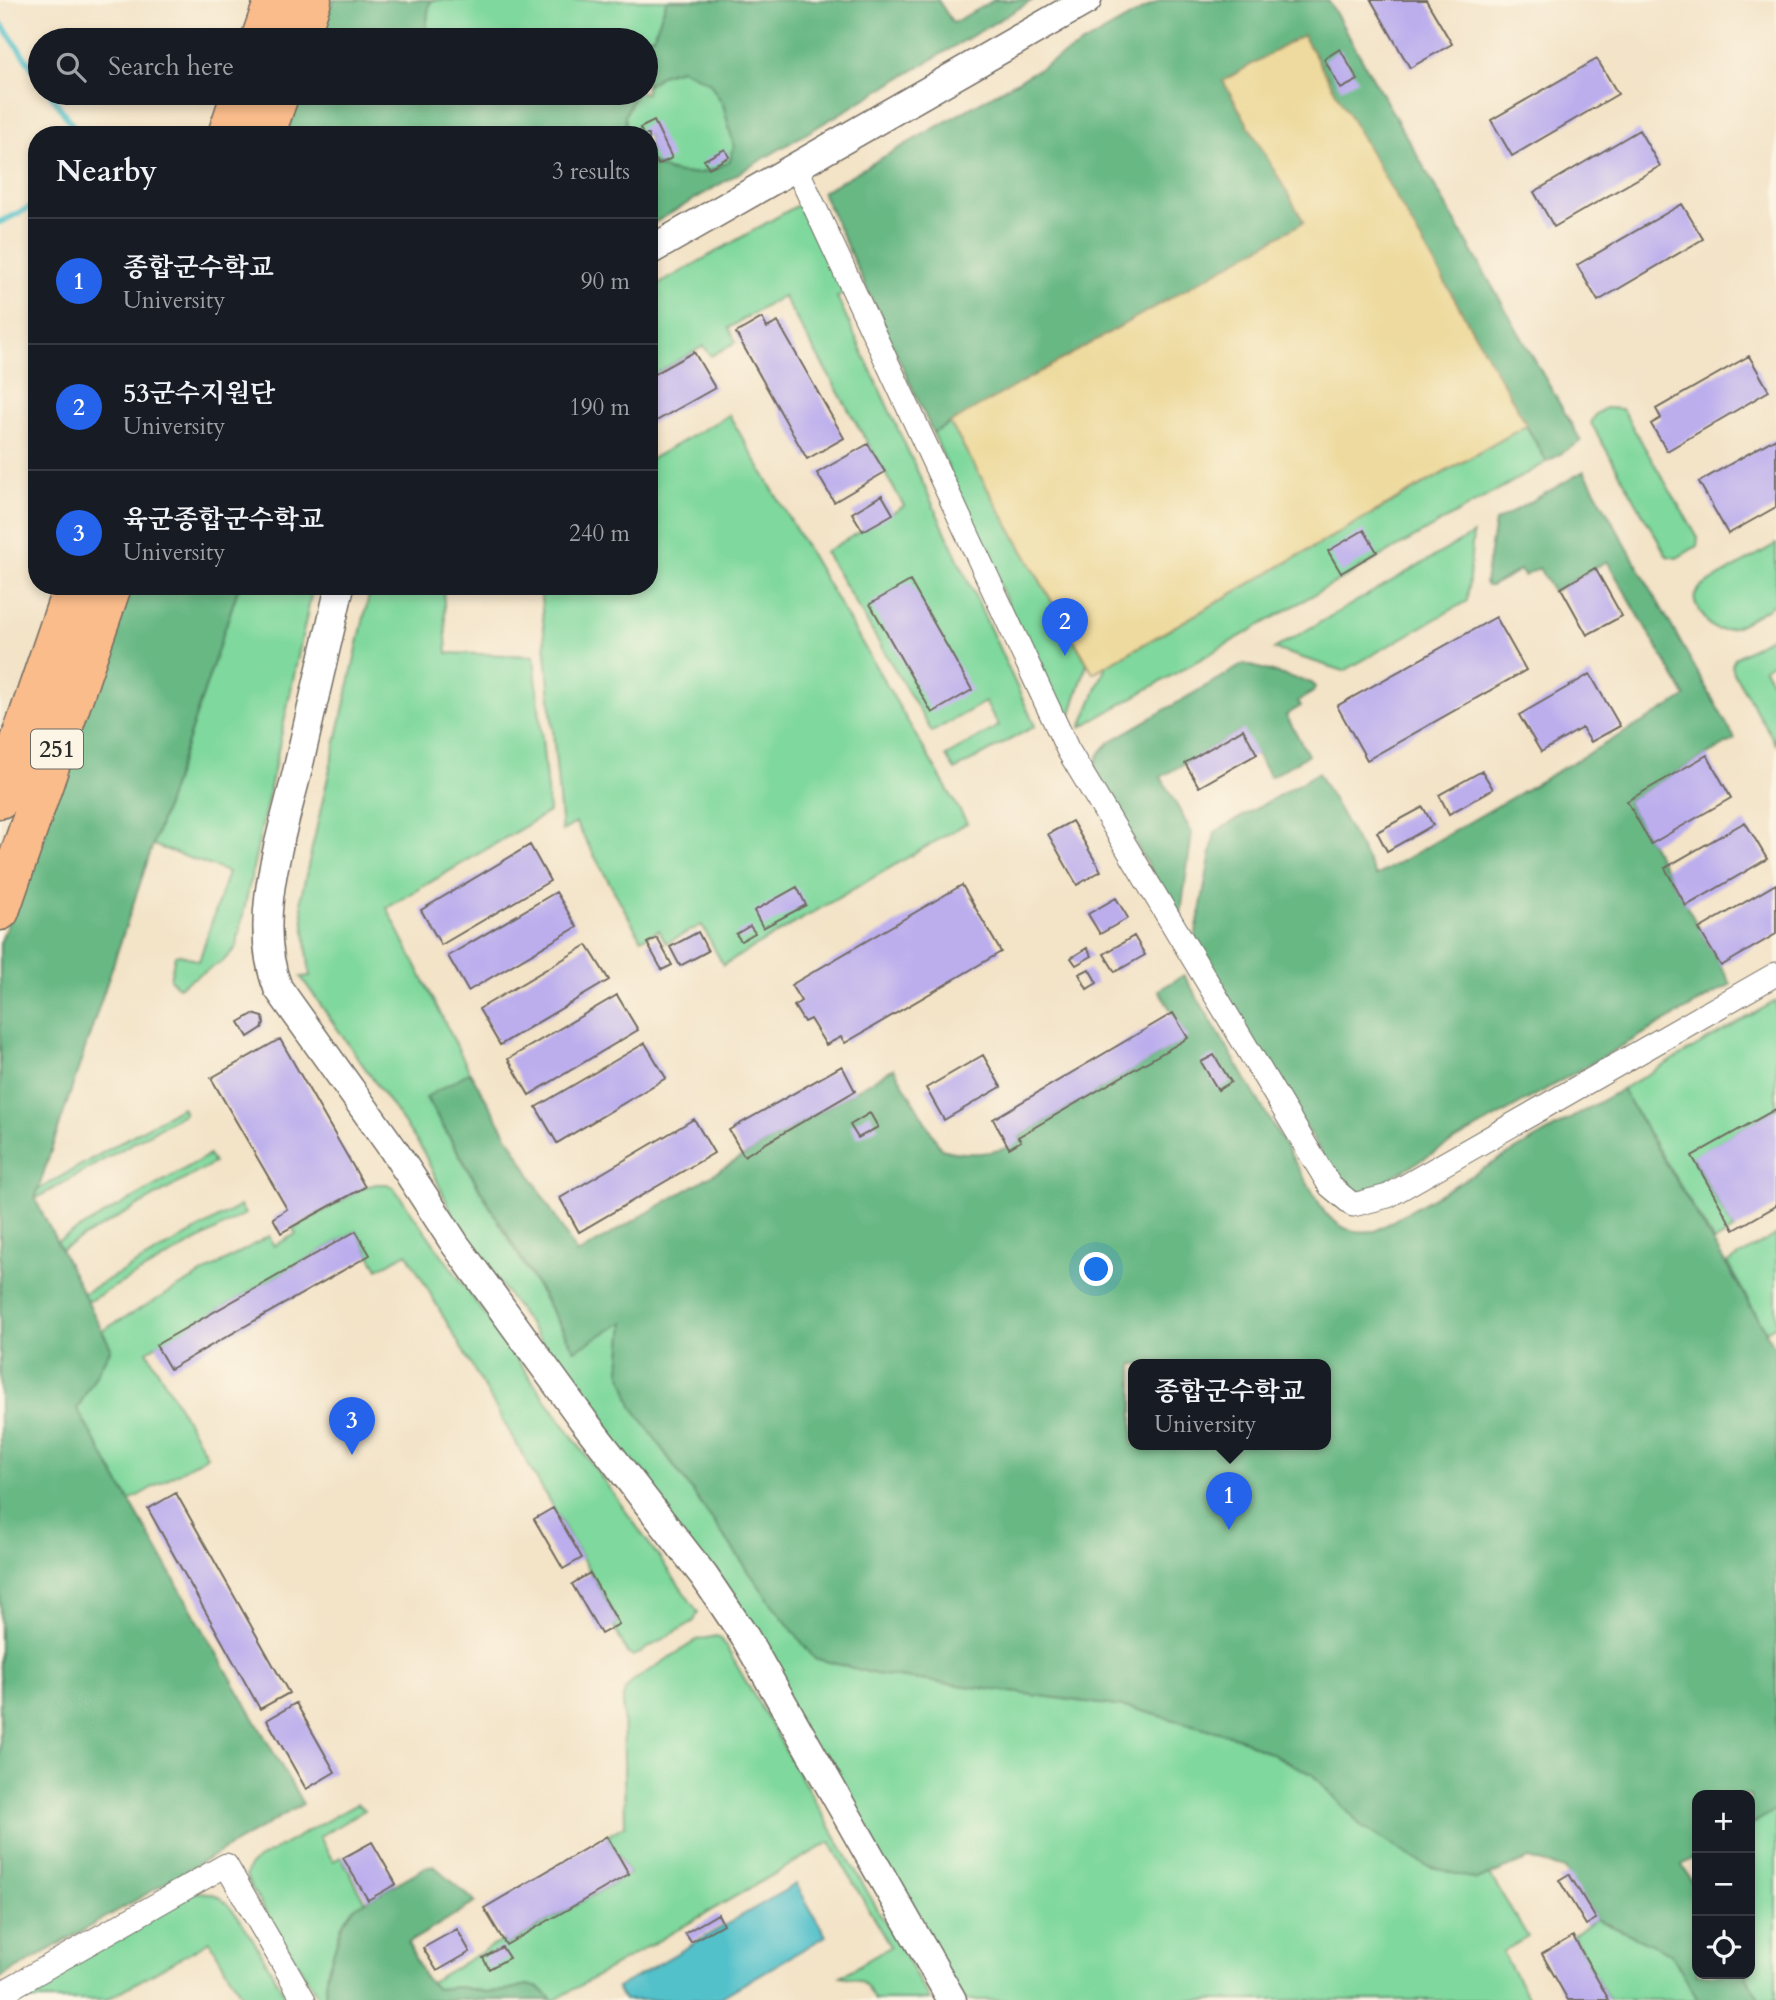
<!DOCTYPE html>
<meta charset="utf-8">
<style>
:root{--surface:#171b24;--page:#242831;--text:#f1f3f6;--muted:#9ea1a6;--line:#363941;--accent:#2563eb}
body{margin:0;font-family:Cardo,"Noto Serif KR",serif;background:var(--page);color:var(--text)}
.controls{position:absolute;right:21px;bottom:21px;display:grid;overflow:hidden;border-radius:14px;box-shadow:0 4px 10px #0003}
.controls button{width:63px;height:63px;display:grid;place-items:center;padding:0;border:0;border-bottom:2px solid var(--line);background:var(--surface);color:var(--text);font:35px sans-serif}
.you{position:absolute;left:1097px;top:1270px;width:24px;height:24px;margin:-18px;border:5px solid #fff;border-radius:50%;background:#1a73e8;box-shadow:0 0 0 10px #1a73e833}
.badge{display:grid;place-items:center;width:46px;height:46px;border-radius:50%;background:var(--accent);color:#fff;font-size:23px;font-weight:700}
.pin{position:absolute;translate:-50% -58px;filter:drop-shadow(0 2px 4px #0008)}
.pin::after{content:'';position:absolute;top:37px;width:24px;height:21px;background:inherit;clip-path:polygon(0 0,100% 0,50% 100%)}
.popup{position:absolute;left:1128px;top:1359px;width:203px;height:91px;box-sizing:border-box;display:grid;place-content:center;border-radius:14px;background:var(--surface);filter:drop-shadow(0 2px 5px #0005);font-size:23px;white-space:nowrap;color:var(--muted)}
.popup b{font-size:26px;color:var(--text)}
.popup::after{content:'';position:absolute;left:50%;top:100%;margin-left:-14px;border:14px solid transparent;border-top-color:var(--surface)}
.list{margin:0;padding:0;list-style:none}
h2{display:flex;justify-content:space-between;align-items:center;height:91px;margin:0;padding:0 28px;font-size:30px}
h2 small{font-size:23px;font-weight:400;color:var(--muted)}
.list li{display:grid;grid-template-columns:46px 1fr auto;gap:21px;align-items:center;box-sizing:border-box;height:126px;padding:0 28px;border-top:2px solid var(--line)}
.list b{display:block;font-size:26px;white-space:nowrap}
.list p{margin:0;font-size:23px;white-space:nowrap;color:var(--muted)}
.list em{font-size:23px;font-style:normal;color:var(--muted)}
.icon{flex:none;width:38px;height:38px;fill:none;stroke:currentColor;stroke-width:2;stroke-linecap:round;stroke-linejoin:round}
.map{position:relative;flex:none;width:1776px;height:2000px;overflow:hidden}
.search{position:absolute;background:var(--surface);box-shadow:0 4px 10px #0003;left:28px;top:28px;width:630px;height:77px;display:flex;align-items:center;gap:18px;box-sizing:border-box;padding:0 24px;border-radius:38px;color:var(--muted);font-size:26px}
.panel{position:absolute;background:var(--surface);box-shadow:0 4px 10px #0003;left:28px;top:126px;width:630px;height:469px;border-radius:28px}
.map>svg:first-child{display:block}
.green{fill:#7fd89d;stroke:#558264;stroke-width:2}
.forest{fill:#67b884;stroke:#497258;stroke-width:2;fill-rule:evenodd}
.sand{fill:#eeda9e;stroke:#8c8264;stroke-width:2}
.water{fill:#53c1ca;stroke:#3f767a;stroke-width:2}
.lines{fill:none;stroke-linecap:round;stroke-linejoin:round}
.stream{stroke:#53c1ca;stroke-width:6}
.building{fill:#bcaeed}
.minor-casing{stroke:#716b62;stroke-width:25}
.tertiary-casing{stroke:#716b62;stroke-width:31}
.motorway-casing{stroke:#716b62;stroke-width:41}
.minor{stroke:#fff;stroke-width:23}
.tertiary{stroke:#fff;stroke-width:28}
.motorway{stroke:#fabc8b;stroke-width:38}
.labels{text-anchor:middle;stroke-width:6;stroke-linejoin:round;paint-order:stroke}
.shield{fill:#fcf5e5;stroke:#6a6863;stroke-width:2}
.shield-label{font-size:23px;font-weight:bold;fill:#2b2b2b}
</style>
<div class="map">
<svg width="1776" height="2000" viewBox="0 0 1776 2000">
<rect width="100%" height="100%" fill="#fcf5e5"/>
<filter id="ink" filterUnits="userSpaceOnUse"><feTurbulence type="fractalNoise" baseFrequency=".0143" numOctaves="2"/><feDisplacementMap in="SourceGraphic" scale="14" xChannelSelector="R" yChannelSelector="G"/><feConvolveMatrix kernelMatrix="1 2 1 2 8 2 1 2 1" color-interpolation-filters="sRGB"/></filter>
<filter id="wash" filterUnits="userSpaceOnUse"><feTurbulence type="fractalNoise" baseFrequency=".00686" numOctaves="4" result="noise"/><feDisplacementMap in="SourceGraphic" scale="28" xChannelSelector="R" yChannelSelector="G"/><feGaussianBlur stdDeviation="1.57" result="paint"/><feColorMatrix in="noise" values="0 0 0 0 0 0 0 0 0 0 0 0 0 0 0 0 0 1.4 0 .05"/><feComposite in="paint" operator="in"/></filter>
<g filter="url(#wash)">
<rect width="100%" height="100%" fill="#f3e3c7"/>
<path class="green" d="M 433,0 L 667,0 L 654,35 L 645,40 L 434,40 L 426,31 L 429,4 Z
M 681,69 L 709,82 L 723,104 L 734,146 L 730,161 C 723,164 716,170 709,171 C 690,177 664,173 649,160 L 649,135 L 627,135 L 625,115 L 636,93 L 646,93 L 646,86 L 664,74 Z
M 805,201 L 848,292 L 837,297 L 1035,726 L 955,770 L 946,756 L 999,726 L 985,702 L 932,732 L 825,552 L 904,506 L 783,296 L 729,328 L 736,342 L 711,356 L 704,346 L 649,377 L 649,290 Z
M 1605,408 L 1622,409 L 1698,538 L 1697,546 L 1677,558 L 1667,556 L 1591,423 L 1596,414 Z
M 729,415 L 967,823 L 723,965 L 702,925 L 666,943 L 659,930 L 641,939 L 576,823 L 562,831 L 540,586 L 649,586 L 649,460 Z
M 950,423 L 1087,663 L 1067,726 L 1059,721 L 933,433 Z
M 1526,426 L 1547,462 L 1081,727 L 1106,666 Z
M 1473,534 L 1467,601 L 1344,671 L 1274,649 Z
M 1776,544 L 1776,603 C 1764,610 1733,632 1720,630 C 1710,629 1705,619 1700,611 C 1693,600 1692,597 1701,587 Z
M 239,586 L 313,586 L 236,948 L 223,961 L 178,987 L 170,979 L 175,955 L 179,954 L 199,961 L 228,872 L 153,845 Z
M 371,586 L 443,586 L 447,653 L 534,656 L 549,812 L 387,908 L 470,1072 L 426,1098 L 574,1350 L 624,1321 L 620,1370 L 662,1449 L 769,1600 L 814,1657 L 875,1674 L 1131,1708 L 1237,1737 L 1312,1774 L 1362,1827 L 1477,1880 L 1490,1875 L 1528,1937 L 1502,1952 L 1530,2000 L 964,2000 L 639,1475 L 459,1228 L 422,1149 L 301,977 L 310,976 L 301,897 Z
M 1776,634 L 1776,661 L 1764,668 L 1776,689 L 1776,744 L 1734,673 L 1732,665 L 1735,658 Z
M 1776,1001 L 1776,1109 L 1692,1157 L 1734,1230 L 1714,1242 L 1622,1089 Z
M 182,1107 L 185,1113 L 35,1199 L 38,1190 Z
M 209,1155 L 214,1163 L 60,1250 L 56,1242 Z
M 377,1184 L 387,1184 L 394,1188 L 698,1612 L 694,1621 L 634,1656 L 628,1654 L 614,1627 L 619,1623 L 407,1253 L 378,1269 L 356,1231 L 147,1351 L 207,1456 L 129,1501 L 77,1409 L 111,1348 L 101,1331 L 269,1236 L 274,1246 L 296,1234 L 293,1229 L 365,1187 Z
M 240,1206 L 245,1214 L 87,1302 L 82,1294 Z
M 1776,1235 L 1776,1325 L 1766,1331 L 1727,1263 Z
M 717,1636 L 722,1640 L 930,2000 L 875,2000 C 864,1981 863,1979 841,1976 L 890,1947 L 830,1842 L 555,2000 L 552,2000 L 540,1988 L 527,1985 L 504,1991 L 486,1992 L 460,1987 L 437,1989 L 430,1982 L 503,1940 L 507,1945 L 629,1874 L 607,1836 L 625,1825 L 623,1698 L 626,1689 L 633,1681 L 697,1640 Z
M 357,1804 L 365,1810 L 319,1837 L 333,1861 L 341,1857 L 366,1902 L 354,1908 L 342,1925 L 326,1976 L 325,2000 L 320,2000 L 251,1888 L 246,1876 L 250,1865 L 258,1859 Z
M 1776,1810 L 1776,2000 L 1760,2000 L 1745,1974 L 1750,1974 L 1750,1825 Z
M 194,1892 C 202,1892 208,1892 216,1895 C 241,1909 272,1974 288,2000 L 244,2000 L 210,1941 L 106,2000 L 3,2000 Z
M 1596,1919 L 1671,1953 L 1698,2000 L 1609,2000 L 1573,1936 Z"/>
<path class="forest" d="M 333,0 L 433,0 L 429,4 L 426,31 L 434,40 L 319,40 Z
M 667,0 L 938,0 L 953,23 L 994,0 L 1033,0 L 649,226 L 649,160 C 664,173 690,177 709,171 C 716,170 723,164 730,161 L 734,146 L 723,104 L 709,82 L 681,69 L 663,74 L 646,86 L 645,40 L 654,35 Z
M 1160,0 L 1328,0 L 1581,441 L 1547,462 L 1303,35 L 1223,81 L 1304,222 L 933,433 L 822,192 Z
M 301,93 L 636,93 L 625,115 L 627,135 L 286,135 Z
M 1584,471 L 1735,739 L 1627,801 L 1731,984 L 1365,1192 L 1353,1193 L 1338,1180 L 1193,948 L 1215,832 L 1318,773 L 1376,876 L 1686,697 L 1607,561 L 1553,592 L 1539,568 L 1524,576 L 1520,570 L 1491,586 L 1487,586 L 1485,582 L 1495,522 Z
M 127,586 L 239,586 L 35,1199 L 111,1348 L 77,1409 L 303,1804 L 0,1978 L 0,944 Z
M 1244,664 L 1312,683 L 1315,687 L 1313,692 L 1298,701 L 1301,706 L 1286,715 L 1308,755 L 1270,777 L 1242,730 L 1161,777 L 1192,833 L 1180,920 L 1095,775 C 1094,759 1099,752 1111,741 Z
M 1184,975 L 1325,1213 C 1343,1230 1350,1233 1375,1231 L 1622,1089 L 1776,1349 L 1776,1810 L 1750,1825 L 1750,1795 L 1697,1795 L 1697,1856 L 1682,1865 L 1697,1891 L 1697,1974 L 1745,1974 L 1760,2000 L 1698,2000 L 1671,1953 L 1596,1919 L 1565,1869 L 1529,1859 L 1477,1880 L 1425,1865 L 1362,1827 L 1312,1774 L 1237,1737 L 1131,1708 L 875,1674 L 814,1658 L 769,1600 L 632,1406 L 620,1370 L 624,1322 L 575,1350 L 426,1097 L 470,1072 L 577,1254 L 894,1068 L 941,1149 C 966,1156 998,1155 1020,1141 L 1018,1137 L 1187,1038 L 1159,990 ZM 1133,1364 L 1325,1364 L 1325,1444 L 1133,1444 Z
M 434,1866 L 476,1902 L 408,1943 L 424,1977 L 437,1989 L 460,1987 L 486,1992 L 504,1991 L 527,1985 L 540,1988 L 552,2000 L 325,2000 L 326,1976 L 342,1925 L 354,1908 L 424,1868 Z"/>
<path class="sand" d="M 1303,35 L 1527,425 L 1093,673 L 950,423 L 1304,222 L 1223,81 Z"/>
<path class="water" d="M 796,1884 L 826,1936 L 716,2000 L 624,2000 L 617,1988 Z"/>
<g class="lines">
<path class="stream" d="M 0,22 L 40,79
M 50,93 L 79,135
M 0,222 L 37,204"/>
</g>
<g id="blocks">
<path class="building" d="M 1371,0 L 1426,0 L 1452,44 L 1410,68 Z
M 1340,49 L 1358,80 L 1341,89 L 1324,59 Z
M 1597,59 L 1618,94 L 1512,156 L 1491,120 Z
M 654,121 L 672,158 L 658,165 L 649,147 L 649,135 L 643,135 L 640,128 Z
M 1639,130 L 1660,166 L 1554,227 L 1534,192 Z
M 725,149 L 729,157 L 709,168 L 704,160 Z
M 1682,204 L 1703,239 L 1598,301 L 1577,265 Z
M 762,318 L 767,328 L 778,322 L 844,438 L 807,459 L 736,333 Z
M 694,352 L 715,388 L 649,425 L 649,377 Z
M 1749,356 L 1769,391 L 1667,451 L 1651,424 L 1661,418 L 1656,409 Z
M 1776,438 L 1776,507 L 1728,534 L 1699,482 Z
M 868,444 L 885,472 L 834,502 L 817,473 Z
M 882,495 L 893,514 L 863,531 L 852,513 Z
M 1364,530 L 1377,552 L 1341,573 L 1328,551 Z
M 1595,568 L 1622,616 L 1587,635 L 1561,588 Z
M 910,581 L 972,690 L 932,713 L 870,604 Z
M 1496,617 L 1526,670 L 1367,760 L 1337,706 Z
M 1590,674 L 1620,726 L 1591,742 L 1582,728 L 1541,752 L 1519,715 Z
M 1243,729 L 1257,754 L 1199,787 L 1185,763 Z
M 1707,755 L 1731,798 L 1651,844 L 1627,801 Z
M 1482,771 L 1493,789 L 1449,814 L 1439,795 Z
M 1423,807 L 1433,825 L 1387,851 L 1377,832 Z
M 1072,821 L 1101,871 L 1077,885 L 1048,834 Z
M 1745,822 L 1767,859 L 1686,906 L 1665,868 Z
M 530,845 L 550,881 L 441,945 L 421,910 Z
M 1776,884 L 1776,934 L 1721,966 L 1699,929 Z
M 962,885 L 1001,952 L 845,1043 L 841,1037 L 826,1045 L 810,1019 L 804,1022 L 794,1006 L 801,1001 L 791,985 Z
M 797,887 L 806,905 L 763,928 L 754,911 Z
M 556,892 L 577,927 L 468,991 L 448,956 Z
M 1116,898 L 1128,918 L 1100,934 L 1088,914 Z
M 750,926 L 755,933 L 741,941 L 736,934 Z
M 698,932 L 708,951 L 680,966 L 670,947 Z
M 1134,936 L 1145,955 L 1115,972 L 1104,954 Z
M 657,938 L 672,965 L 662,970 L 647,943 Z
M 587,945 L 609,980 L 500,1045 L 479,1009 Z
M 1087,948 L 1092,956 L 1076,965 L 1071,958 Z
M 1089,969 L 1097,983 L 1087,989 L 1079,974 Z
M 617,995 L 638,1030 L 529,1095 L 508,1059 Z
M 1173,1013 L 1188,1038 L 1018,1137 L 1021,1141 L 1009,1148 L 993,1119 Z
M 253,1014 L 263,1017 L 264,1023 L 262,1028 L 248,1037 L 239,1022 Z
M 280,1039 L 365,1187 L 281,1233 L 273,1218 L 287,1209 L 211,1078 Z
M 645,1043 L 666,1078 L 557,1143 L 536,1107 Z
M 983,1055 L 1001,1087 L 944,1120 L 926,1088 Z
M 1214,1055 L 1231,1082 L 1218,1090 L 1201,1062 Z
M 842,1066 L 855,1091 L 744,1156 L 729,1130 Z
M 1776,1109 L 1776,1206 L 1734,1230 L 1692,1156 Z
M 870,1113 L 878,1127 L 858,1138 L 850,1125 Z
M 694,1119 L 714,1153 L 579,1232 L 560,1198 Z
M 356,1231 L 370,1255 L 170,1369 L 156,1345 Z
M 176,1493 L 289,1693 L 260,1709 L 148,1509 Z
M 553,1508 L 582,1558 L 563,1569 L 534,1519 Z
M 590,1573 L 619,1624 L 601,1634 L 572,1584 Z
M 296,1703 L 335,1772 L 306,1789 L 267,1720 Z
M 607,1836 L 629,1874 L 506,1945 L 484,1908 Z
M 372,1842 L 396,1884 L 368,1900 L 343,1858 Z
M 1569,1874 L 1596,1919 L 1586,1925 L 1559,1880 Z
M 718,1914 L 723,1924 L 691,1942 L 685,1933 Z
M 457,1929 L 470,1952 L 437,1971 L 423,1948 Z
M 1573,1936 L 1609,2000 L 1568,2000 L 1542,1954 Z
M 502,1947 L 509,1958 L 489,1969 L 483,1958 Z"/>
</g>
</g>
<g filter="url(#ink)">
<use href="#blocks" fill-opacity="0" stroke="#716b62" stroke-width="2"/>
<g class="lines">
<defs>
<path id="minor" d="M 796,167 L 1068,750 L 1330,1186 L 1353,1205 L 1388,1196 L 1776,974
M 0,1994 L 226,1865 L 304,2000"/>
<path id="tertiary" d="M 649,251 L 1087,0
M 340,586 C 326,647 312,708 298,768 C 282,836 251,920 278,988 L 393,1149 L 455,1244 L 583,1420 L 704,1576 L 745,1637 L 952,2000"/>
<path id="motorway" d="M 260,40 L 274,0
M 298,40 L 312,0
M 227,135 L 241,93
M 265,135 L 280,93
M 0,799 L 73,586
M 0,911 L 112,586"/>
</defs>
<use href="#minor" class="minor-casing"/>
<use href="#tertiary" class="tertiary-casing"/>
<use href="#motorway" class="motorway-casing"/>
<use href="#minor" class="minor"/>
<use href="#tertiary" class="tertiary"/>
<use href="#motorway" class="motorway"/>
</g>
</g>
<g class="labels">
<rect class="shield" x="31" y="729.5" width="52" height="39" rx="5"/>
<g class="shield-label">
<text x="57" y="757">251</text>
</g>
</g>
</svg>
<div class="controls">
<button>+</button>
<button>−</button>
<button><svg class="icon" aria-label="locate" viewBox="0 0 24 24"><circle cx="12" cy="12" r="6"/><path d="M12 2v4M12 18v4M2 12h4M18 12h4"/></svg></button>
</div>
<div class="you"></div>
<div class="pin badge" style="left:1229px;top:1530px">1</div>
<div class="popup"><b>종합군수학교</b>University</div>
<div class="pin badge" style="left:1065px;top:656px">2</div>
<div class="pin badge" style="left:352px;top:1455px">3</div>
<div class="search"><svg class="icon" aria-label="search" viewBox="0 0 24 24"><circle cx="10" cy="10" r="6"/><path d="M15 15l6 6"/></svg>Search here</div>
<section class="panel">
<h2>Nearby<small>3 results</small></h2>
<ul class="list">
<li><span class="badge">1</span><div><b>종합군수학교</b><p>University</p></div><em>90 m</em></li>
<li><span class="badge">2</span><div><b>53군수지원단</b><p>University</p></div><em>190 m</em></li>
<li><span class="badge">3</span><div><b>육군종합군수학교</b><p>University</p></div><em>240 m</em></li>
</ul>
</section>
</div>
